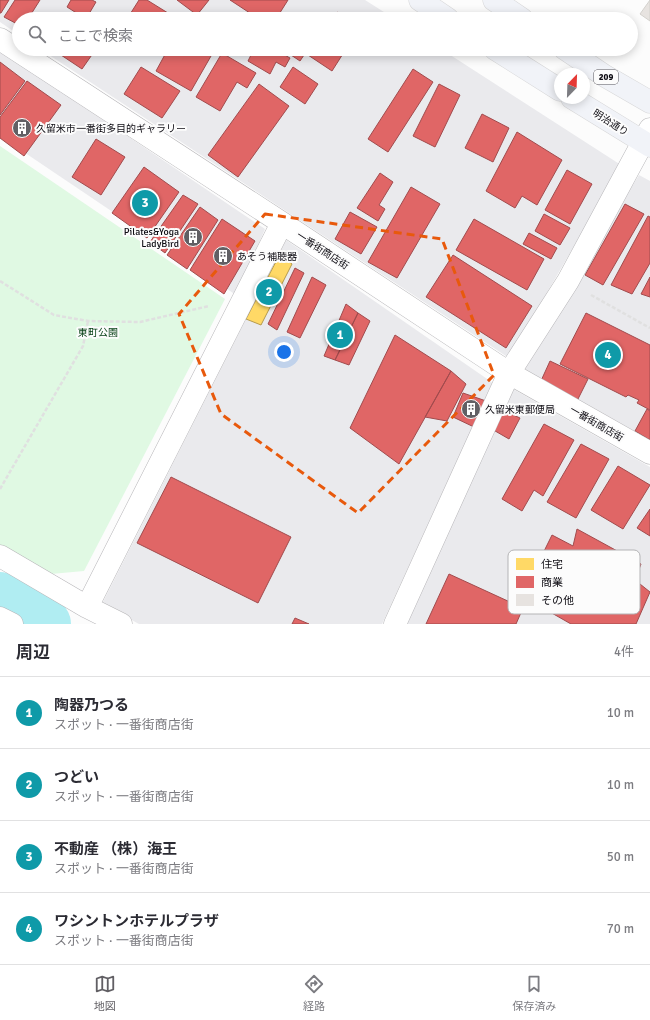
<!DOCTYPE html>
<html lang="ja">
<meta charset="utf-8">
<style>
:root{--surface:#fff;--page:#f2f2f3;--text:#2b2b33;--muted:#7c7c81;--line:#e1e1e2;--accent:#615f64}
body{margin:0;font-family:Signika,"Noto Sans JP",sans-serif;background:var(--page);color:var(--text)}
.compass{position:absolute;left:554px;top:68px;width:36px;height:36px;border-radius:50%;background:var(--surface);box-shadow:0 2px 10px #0003;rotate:23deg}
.you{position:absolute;left:284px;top:352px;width:14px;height:14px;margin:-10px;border:3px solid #fff;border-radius:50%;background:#1a73e8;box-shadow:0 0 0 6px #1a73e833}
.badge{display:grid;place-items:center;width:26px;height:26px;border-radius:50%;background:var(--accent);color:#fff;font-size:13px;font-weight:700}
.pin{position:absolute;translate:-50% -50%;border:2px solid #fff;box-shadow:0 1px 4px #0006}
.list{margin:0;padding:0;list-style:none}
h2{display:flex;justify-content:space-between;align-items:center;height:52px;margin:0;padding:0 16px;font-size:17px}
h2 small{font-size:13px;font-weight:400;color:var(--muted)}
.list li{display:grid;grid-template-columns:26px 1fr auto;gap:12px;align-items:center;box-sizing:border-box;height:72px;padding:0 16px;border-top:1px solid var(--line)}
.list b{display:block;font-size:15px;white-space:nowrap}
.list p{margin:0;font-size:13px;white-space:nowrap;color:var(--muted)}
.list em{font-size:13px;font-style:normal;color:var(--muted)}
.icon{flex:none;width:22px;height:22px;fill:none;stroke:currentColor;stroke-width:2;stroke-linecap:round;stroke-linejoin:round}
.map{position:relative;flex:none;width:650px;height:624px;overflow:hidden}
.search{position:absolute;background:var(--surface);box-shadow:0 2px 10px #0003;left:12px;right:12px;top:12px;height:44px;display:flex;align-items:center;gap:10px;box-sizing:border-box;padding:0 14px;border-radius:22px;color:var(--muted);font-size:15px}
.sheet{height:340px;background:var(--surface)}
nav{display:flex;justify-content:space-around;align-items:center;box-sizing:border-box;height:56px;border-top:1px solid var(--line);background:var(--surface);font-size:11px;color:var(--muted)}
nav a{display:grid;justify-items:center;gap:2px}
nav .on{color:var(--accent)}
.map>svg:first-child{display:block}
.built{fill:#eaeaed}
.park{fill:#e0f9e3}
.homes{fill:#ffd966;stroke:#b69b4d}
.shops{fill:#e06666;stroke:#a14b4d}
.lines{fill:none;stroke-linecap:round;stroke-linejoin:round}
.river{stroke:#b0edf2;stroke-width:54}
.building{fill:#e7e3e0;stroke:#d3d1cd}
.minor-casing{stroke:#b7b6b9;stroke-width:23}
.highway-casing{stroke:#d7d7d8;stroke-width:23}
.path{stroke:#e0e0e0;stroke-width:2.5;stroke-dasharray:4 2;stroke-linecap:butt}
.minor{stroke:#fff;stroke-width:22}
.highway{stroke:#f1f3f8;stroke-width:22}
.marked{fill:none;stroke:#e8590c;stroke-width:3;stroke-dasharray:8 5;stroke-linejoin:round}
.labels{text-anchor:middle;stroke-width:4;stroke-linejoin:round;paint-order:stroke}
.shield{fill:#fcfcfc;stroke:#555358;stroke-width:1}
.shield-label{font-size:9px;font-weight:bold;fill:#0d0b12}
.street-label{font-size:10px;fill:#0d0b12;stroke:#fcfcfc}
.poi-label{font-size:10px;fill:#0d0b12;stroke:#fcfcfc;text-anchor:start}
.park-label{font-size:10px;fill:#064015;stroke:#fcfcfc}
.key{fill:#fcfcfc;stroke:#b4b4b6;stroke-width:1}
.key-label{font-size:11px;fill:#0d0b12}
</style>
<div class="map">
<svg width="650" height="624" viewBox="0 0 650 624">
<rect width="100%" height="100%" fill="#fcfcfc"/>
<path class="built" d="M 0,0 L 365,0 L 395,19 L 19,19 L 19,35 L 0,22 Z
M 40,49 L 441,49 L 621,165 L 509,358 Z
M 0,50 L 265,229 L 236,295 L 0,136 Z
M 639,175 L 650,181 L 650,445 L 519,370 Z
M 286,240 L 493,383 L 382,624 L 139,624 L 102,604 Z
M 513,389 L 650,467 L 650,624 L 402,624 Z"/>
<path class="park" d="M 0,146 L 225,299 L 84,571 L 51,574 L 0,545 Z"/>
<path class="homes" d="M 280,254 L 292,264 L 261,325 L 246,319 Z"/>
<path class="shops" d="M 0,0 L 9,0 L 1,13 L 0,13 Z
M 15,0 L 40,0 L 28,19 L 19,19 L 19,25 L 4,17 Z
M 71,0 L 92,0 L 96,2 L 86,19 L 67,7 Z
M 139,0 L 147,0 L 176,18 L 175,19 L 127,19 Z
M 177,0 L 209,0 L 197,15 Z
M 230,0 L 288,0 L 276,19 L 259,19 Z
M 337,12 L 347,19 L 333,19 Z
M 52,49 L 96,49 L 82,69 Z
M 168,49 L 215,49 L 191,91 L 156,71 Z
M 254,49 L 274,49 L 290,58 L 285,67 L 276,62 L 270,74 L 248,61 Z
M 282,49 L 308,49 L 300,61 Z
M 313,49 L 346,49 L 332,71 L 308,55 Z
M 222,53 L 256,73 L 247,88 L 237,82 L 220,111 L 196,97 Z
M 0,62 L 25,81 L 0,115 Z
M 141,67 L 180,91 L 162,118 L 124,94 Z
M 293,67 L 318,84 L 305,104 L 280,87 Z
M 413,69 L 433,82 L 388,152 L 368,139 Z
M 27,81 L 61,105 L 24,156 L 0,138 L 0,117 Z
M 259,84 L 289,106 L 238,177 L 208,155 Z
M 439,84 L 460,95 L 435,147 L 413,136 Z
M 482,114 L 509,128 L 493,162 L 465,148 Z
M 517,132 L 562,160 L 537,205 L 522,196 L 515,208 L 486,191 Z
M 96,139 L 125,157 L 101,195 L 72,177 Z
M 144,167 L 179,192 L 147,238 L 112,213 Z
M 567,170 L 592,184 L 570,224 L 545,210 Z
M 380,173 L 393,182 L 379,205 L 385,209 L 378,221 L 357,208 Z
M 411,187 L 440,204 L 397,278 L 368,262 Z
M 183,195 L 198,204 L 165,253 L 150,242 Z
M 625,204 L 644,214 L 603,285 L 585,275 Z
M 200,207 L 218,220 L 187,269 L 167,255 Z
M 350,212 L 377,227 L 361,254 L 335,239 Z
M 544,214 L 570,228 L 560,245 L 535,231 Z
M 648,216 L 650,217 L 650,263 L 632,294 L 611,285 Z
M 222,219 L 255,241 L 224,294 L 190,270 Z
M 474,219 L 544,259 L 527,290 L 456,250 Z
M 529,233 L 557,248 L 551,259 L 523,244 Z
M 453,255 L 532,306 L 506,348 L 426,297 Z
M 295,268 L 304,273 L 277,330 L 268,324 Z
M 312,277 L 326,285 L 300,338 L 287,332 Z
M 650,277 L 650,297 L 641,294 Z
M 346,304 L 358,313 L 335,360 L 324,356 Z
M 358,313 L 370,321 L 349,365 L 335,360 Z
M 586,313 L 650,345 L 650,410 L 637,403 L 639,400 L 628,395 L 626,397 L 560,364 Z
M 395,335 L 451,371 L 399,464 L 350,428 Z
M 550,361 L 588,379 L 577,401 L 540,383 Z
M 451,371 L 466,384 L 447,421 L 425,417 Z
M 463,393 L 489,402 L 474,427 L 453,417 Z
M 498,408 L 520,418 L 509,439 L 490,428 Z
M 647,409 L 650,411 L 650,440 L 635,431 Z
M 544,424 L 574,440 L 543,496 L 534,490 L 522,511 L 502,499 Z
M 581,444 L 609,459 L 576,518 L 547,502 Z
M 618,466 L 650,485 L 623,529 L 591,510 Z
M 171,477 L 291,537 L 258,603 L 137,543 Z
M 650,509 L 650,536 L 637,528 Z
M 577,529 L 641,564 L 635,580 L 650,592 L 636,624 L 571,624 L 522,596 L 552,535 L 573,546 Z
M 449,574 L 523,608 L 516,624 L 426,624 Z
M 295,618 L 309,624 L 292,624 Z"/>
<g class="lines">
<path class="river" d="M 0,599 L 44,624"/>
</g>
<path class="building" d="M 650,0 L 650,21 L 640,14 Z"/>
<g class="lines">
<defs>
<path id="minor" d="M 0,39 L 282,223 L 509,373 L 650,453
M 0,556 L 87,607 L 121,624
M 87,607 L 282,223
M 0,618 L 12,624
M 395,624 L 509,373 L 568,281 L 650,129"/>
<path id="highway" d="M 420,0 L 448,19
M 494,0 L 522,19
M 495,49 L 560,90
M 565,49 L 605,76 L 650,102
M 572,98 L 650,146"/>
</defs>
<use href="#minor" class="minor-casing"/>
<use href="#highway" class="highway-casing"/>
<path class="path" d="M 0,281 L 54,315 L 88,321 L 140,322 L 209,306
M 591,295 L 650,328
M 0,489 L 83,346 L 88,321"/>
<use href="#minor" class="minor"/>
<use href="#highway" class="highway"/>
</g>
<path class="marked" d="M 265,214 L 442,239 L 494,375 L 358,513 L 221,414 L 179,314 Z"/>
<defs>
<symbol id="building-disc" viewBox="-11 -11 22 22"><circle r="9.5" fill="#615f64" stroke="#fcfcfc"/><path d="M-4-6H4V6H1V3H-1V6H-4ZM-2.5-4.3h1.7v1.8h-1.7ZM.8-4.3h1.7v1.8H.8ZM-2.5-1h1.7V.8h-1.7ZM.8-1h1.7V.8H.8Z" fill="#fff"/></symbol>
</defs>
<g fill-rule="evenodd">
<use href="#building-disc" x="11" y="117" width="22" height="22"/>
<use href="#building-disc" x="182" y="226" width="22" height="22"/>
<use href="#building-disc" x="212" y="245" width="22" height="22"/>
<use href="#building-disc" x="460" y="398" width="22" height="22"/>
</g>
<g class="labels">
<rect class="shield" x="594" y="70" width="24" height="14" rx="3"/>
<g class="shield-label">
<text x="606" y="80">209</text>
</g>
<g class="street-label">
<text transform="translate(611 122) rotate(32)" y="4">明治通り</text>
<text transform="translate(323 250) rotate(33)" y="4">一番街商店街</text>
<text transform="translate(597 423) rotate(30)" y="4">一番街商店街</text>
</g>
<g class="poi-label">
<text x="36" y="132">久留米市一番街多目的ギャラリー</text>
<text x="179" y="235" text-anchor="end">Pilates&amp;Yoga<tspan x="179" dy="12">LadyBird</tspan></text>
<text x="237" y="260">あそう補聴器</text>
<text x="485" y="413">久留米東郵便局</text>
</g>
<g class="park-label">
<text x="98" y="336">東町公園</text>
</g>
</g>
<rect x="508" y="550" width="132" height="64" rx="6" class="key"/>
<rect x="516" y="558" width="18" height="12" fill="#ffd966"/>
<rect x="516" y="576" width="18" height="12" fill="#e06666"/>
<rect x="516" y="594" width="18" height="12" fill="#e7e3e0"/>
<g class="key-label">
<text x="541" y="568">住宅</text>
<text x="541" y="586">商業</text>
<text x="541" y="604">その他</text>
</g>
</svg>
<svg class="compass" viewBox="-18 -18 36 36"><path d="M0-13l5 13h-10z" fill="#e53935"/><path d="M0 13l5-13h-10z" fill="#7c7c81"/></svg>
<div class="you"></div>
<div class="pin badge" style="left:340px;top:335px;background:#0f9aa8">1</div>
<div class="pin badge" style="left:269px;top:292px;background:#0f9aa8">2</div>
<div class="pin badge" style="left:145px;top:203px;background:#0f9aa8">3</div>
<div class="pin badge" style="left:608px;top:355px;background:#0f9aa8">4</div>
<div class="search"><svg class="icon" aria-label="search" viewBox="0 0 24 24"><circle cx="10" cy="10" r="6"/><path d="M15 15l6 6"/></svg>ここで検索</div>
</div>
<section class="sheet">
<h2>周辺<small>4件</small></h2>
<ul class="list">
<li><span class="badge" style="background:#0f9aa8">1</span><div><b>陶器乃つる</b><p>スポット · 一番街商店街</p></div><em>10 m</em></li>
<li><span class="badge" style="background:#0f9aa8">2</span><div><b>つどい</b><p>スポット · 一番街商店街</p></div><em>10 m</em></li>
<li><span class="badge" style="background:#0f9aa8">3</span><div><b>不動産 （株）海王</b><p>スポット · 一番街商店街</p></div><em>50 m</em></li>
<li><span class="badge" style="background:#0f9aa8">4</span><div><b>ワシントンホテルプラザ</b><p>スポット · 一番街商店街</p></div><em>70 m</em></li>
</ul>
</section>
<nav>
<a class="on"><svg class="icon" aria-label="map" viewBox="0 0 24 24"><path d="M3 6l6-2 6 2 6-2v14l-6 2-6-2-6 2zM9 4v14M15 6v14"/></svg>地図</a>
<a><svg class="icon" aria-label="directions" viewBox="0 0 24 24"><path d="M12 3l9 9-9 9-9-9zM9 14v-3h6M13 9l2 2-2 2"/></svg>経路</a>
<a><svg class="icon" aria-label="saved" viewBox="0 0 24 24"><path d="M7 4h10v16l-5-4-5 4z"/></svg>保存済み</a>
</nav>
